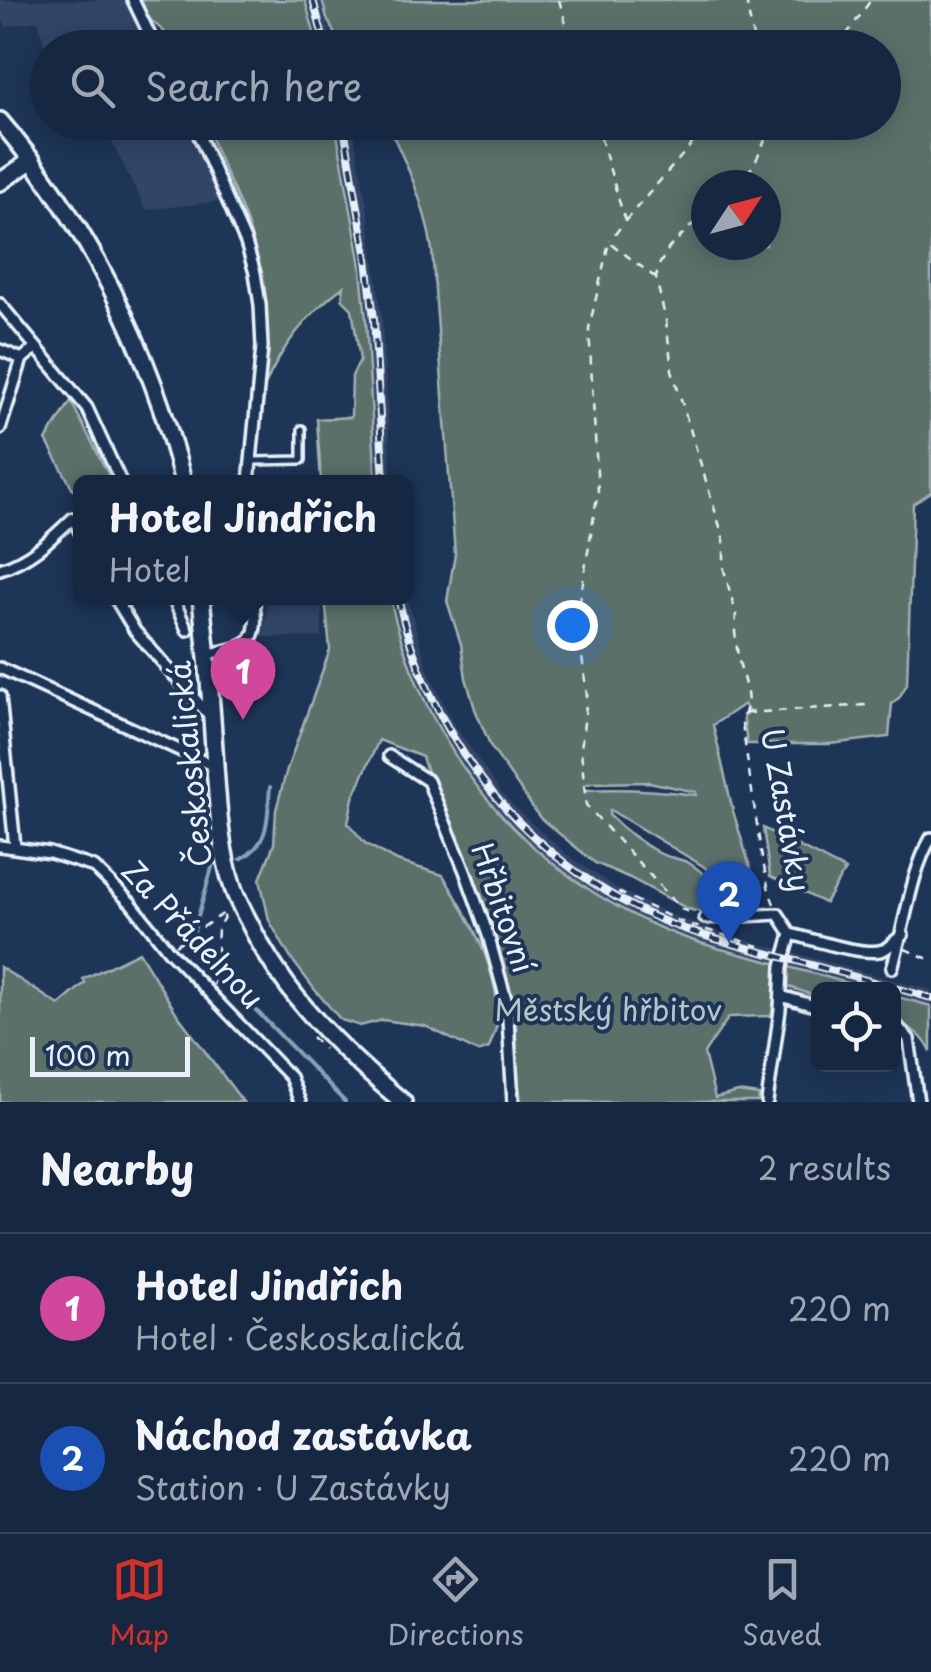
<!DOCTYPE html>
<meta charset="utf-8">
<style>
:root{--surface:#162841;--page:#1f3048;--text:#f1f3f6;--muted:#9ea6b1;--line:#35445a;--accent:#d93025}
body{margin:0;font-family:"Playpen Sans",sans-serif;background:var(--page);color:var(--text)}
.controls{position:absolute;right:30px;bottom:30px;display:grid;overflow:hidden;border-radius:15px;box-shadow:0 5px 25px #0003}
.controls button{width:90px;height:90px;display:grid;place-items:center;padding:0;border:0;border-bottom:2px solid var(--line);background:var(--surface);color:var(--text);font:50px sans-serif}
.compass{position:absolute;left:691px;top:170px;width:90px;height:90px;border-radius:50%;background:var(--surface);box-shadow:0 5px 25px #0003;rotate:54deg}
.scale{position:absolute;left:30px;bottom:25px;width:160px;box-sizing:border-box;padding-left:10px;border:5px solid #e8f1f8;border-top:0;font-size:28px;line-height:35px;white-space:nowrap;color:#e8f1f8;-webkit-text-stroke:8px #1d3557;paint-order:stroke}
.you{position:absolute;left:572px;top:625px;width:35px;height:35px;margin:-25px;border:8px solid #fff;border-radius:50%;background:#1a73e8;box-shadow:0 0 0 15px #1a73e833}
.badge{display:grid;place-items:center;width:65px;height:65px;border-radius:50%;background:var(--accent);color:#fff;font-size:32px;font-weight:700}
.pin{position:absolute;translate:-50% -82px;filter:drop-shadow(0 2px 5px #0008)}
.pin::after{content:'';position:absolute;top:52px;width:35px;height:30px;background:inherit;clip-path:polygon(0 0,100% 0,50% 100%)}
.popup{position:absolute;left:73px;top:475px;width:340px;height:130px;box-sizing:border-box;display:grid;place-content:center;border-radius:15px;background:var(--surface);filter:drop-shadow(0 2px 8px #0005);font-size:32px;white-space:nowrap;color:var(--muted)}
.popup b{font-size:38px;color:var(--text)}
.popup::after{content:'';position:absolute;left:50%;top:100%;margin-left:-20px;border:20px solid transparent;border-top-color:var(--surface)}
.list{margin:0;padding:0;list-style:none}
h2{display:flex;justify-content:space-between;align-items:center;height:130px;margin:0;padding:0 40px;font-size:42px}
h2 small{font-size:32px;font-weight:400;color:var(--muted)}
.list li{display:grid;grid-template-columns:65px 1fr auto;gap:30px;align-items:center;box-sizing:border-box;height:150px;padding:0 40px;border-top:2px solid var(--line)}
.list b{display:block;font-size:38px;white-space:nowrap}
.list p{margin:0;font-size:32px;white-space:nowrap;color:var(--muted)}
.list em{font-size:32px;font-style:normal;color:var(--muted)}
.icon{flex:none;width:55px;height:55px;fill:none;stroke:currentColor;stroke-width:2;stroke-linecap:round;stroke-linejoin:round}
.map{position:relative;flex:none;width:931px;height:1102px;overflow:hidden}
.search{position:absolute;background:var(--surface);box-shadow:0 5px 25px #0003;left:30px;right:30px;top:30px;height:110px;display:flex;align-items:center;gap:25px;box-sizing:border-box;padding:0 35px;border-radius:55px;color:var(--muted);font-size:38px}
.sheet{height:430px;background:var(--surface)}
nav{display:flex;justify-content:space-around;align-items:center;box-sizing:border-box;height:140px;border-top:2px solid var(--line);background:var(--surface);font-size:28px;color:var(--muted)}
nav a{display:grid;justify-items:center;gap:5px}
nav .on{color:var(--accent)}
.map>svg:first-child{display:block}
.built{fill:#304568}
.green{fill:#5c706b;stroke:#a2b0b2;stroke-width:2.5;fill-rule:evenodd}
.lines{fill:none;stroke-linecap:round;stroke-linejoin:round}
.stream{stroke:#85a3b5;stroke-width:4}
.street-tunnel{stroke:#3b516f;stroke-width:9;stroke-dasharray:9 4.5;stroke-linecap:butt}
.lane-casing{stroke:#e8f1f8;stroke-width:12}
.street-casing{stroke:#e8f1f8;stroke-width:16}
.primary-casing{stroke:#e8f1f8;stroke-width:22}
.path{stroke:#e8f1f8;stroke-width:2.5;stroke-dasharray:8 8;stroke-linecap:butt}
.lane{stroke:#1d3557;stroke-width:5}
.street{stroke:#1d3557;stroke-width:9}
.primary{stroke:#1d3557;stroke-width:15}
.rail-casing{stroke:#e8f1f8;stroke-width:8}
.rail{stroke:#1d3557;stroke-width:4;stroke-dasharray:11;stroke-linecap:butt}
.labels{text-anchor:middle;stroke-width:8;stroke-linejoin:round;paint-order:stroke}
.street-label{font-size:30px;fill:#e8f1f8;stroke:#1d3557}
.park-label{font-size:30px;fill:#b7c4c7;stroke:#1d3557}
</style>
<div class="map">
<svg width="931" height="1102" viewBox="0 0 931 1102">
<rect width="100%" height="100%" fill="#1d3557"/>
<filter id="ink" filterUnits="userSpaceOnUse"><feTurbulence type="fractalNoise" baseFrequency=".01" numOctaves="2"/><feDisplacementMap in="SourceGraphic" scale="20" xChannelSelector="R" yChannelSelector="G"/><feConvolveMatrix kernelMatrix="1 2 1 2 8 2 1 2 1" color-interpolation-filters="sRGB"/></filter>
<g filter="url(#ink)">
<path class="built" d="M 0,0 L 127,0 L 130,8 L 165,47 L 48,48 L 47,56 L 38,20 L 6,27 L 0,14 Z
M 305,0 L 322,0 L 334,47 L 318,47 Z
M 102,123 L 196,123 L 223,201 L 146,210 Z
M 335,123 L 352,123 L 368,211 L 382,318 L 392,482 L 376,482 L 366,320 L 360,260 Z
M 406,594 L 428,670 L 453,723 L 502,794 L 525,817 L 570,857 L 620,890 L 671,915 L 731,936 L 931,990 L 931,1006 L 894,996 L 894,989 L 870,989 L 688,938 L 612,904 L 560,869 L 514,828 L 490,804 L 439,731 L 413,676 L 395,619 L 390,598 L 406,598 Z
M 267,598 L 322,598 L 322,637 L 263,637 Z"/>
<path class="green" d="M 139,0 L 305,0 L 318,47 L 174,47 L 167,34 L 147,17 Z
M 322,0 L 931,0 L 931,492 L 913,504 L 907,684 L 899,698 L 892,703 L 889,737 L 830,744 L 747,744 L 743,715 L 754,712 L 748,711 L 744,704 L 713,725 L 733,811 L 753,877 L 754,885 L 745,892 L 733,892 L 703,866 L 610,810 L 609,815 C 624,830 641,843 659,853 C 668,858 679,858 689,863 C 701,870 734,898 711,910 C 703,914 695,911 688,909 L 630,878 L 595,863 L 540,818 L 491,747 L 475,709 L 466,678 L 461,644 L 447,601 L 455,554 L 432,250 C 425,203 407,165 387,123 L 884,122 L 884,48 L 341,47 L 327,18 ZM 706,185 L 766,185 L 766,245 L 706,245 ZM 649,782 L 696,792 L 696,795 C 658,790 625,788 586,790 L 584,785 L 592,783 Z
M 206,123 L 335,123 L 360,260 L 366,320 L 376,482 L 321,482 L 317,419 L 351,417 L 352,376 L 360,360 L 352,309 L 342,299 L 344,286 C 309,312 281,347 264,388 C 266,338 266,288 252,239 C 241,199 218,163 206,123 Z
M 71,401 L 112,482 L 80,482 L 80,502 L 46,440 Z
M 325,598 L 390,598 C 424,750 521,868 665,930 C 698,944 733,952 767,961 C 801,970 836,980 870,989 L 818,989 L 818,997 L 778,983 L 771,1016 L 729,1017 L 704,1053 L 715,1098 L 738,1092 L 759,1095 L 758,1102 L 521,1102 L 515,1055 L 516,1027 L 496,941 L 459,847 L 437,801 L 422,757 L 379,740 L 353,798 L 348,823 L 365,843 L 397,861 L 443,875 C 469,918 497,964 498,1017 C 498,1027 492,1038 489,1048 L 478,1052 L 425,1026 L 383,1020 L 360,1026 L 341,1020 L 315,990 L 290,957 L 269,920 L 260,879 L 274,844 L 276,810 L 287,769 L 330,650 Z
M 763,828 L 845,870 L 825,903 L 770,876 Z
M 139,952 L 177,1014 L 243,1102 L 0,1102 L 0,967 L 59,1005 L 85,983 L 83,979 Z
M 894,996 L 931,1006 L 931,1052 C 923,1035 911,1027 894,1021 Z"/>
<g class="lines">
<path class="stream" d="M 241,859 C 271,843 267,817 270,787
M 213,864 L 193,934 L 250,1004 L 345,1102"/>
<path class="street-tunnel" d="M 885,989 L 892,968"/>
<defs>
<path id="lane" d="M 253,461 L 302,460 L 302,429"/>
<path id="street" d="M 133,0 L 156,48
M 193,122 L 246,243 L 255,273 L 260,305 L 262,347 L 249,482
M 0,304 L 87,408 L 121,482
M 0,350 L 22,359 L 36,347
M 0,429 L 22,359
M 0,569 C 30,560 51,539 73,518 L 80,532
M 115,598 L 135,631 L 210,716
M 173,598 L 187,630
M 207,654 C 250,647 261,644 253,598
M 0,668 L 216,767
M 0,696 L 15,847
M 389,756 L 428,781 L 465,871 L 488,935 L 507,1003 L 513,1102
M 0,846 L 50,853 L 94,867 L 131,903 L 169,951 L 290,1077 L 300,1102
M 705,918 L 778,914 L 791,934 C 811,939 865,957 883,950 C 890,947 896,939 903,935
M 892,968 C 905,927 910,874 931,838
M 781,996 L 818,1007
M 894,1025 L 897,1026 L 909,1039 L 918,1102
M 767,1102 L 780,1010 L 782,966 L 791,934"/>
<path id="primary" d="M 0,121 C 88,224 151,351 183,482
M 0,182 L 32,160
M 201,598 C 207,654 212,710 215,766 C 218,807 220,848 233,888 C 237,900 243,911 249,922 C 284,995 341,1051 403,1102"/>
</defs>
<use href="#lane" class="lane-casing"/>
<use href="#street" class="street-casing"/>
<use href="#primary" class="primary-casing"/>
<path class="path" d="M 559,0 L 573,48
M 746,0 L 755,48
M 837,48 L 871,0
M 596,122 L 625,221 L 610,241
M 736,185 L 754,165 L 773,122
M 706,211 L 669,248 L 659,265 L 656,278 L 666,321 L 672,370 L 724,540 L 724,570 L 736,614 L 735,632 L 738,657 L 747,693 L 748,702 L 742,724 L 761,852 L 769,891 L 774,904
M 625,221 L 711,122
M 656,278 L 609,242 L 589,328 L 598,491 L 577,618 L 587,695 L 581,750 L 586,805 L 681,909 L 694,914
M 746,713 L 867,705
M 618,892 L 681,922 L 759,946
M 176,945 L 227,911
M 905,949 L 931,960
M 213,985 L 216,979 L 218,927 L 228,911
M 312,1037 L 324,1049"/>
<use href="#lane" class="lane"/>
<use href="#street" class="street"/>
<use href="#primary" class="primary"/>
<defs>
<path id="rail" d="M 313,0 L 326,48
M 343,122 L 367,259 L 374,319 L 384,482
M 398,598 C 431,745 528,864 668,923 C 701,936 736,945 770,954 C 824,968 878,983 931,998"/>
</defs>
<use href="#rail" class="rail-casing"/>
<use href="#rail" class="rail"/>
</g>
</g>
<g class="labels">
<g class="street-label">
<text transform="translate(191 764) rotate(-96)" y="10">Českoskalická</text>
<text transform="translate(785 810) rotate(80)" y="10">U Zastávky</text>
<text transform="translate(502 908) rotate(71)" y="10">Hřbitovní</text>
<text transform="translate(192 935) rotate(47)" y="10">Za Přádelnou</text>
</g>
<g class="park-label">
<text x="608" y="1021">Městský hřbitov</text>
</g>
</g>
</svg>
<div class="controls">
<button><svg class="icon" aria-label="locate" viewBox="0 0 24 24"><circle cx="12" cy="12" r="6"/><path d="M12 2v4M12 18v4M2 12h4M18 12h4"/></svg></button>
</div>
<svg class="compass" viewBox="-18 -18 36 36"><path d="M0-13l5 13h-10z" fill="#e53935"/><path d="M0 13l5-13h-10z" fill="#9ea6b1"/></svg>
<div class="scale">100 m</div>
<div class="you"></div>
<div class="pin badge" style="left:243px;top:720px;background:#d1479c">1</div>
<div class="popup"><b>Hotel Jindřich</b>Hotel</div>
<div class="pin badge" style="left:729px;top:943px;background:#1a4fb4">2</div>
<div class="search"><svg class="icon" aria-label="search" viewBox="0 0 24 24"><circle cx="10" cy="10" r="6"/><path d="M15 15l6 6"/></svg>Search here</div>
</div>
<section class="sheet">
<h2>Nearby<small>2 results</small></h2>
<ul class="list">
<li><span class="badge" style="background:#d1479c">1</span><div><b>Hotel Jindřich</b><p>Hotel · Českoskalická</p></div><em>220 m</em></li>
<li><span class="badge" style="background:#1a4fb4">2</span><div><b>Náchod zastávka</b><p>Station · U Zastávky</p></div><em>220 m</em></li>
</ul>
</section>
<nav>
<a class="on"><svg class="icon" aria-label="map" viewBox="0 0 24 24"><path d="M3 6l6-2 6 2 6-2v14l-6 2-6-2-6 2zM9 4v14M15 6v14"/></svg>Map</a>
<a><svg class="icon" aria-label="directions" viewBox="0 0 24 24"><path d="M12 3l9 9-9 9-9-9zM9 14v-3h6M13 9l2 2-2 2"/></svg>Directions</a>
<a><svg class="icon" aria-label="saved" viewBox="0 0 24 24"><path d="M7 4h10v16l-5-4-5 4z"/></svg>Saved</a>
</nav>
